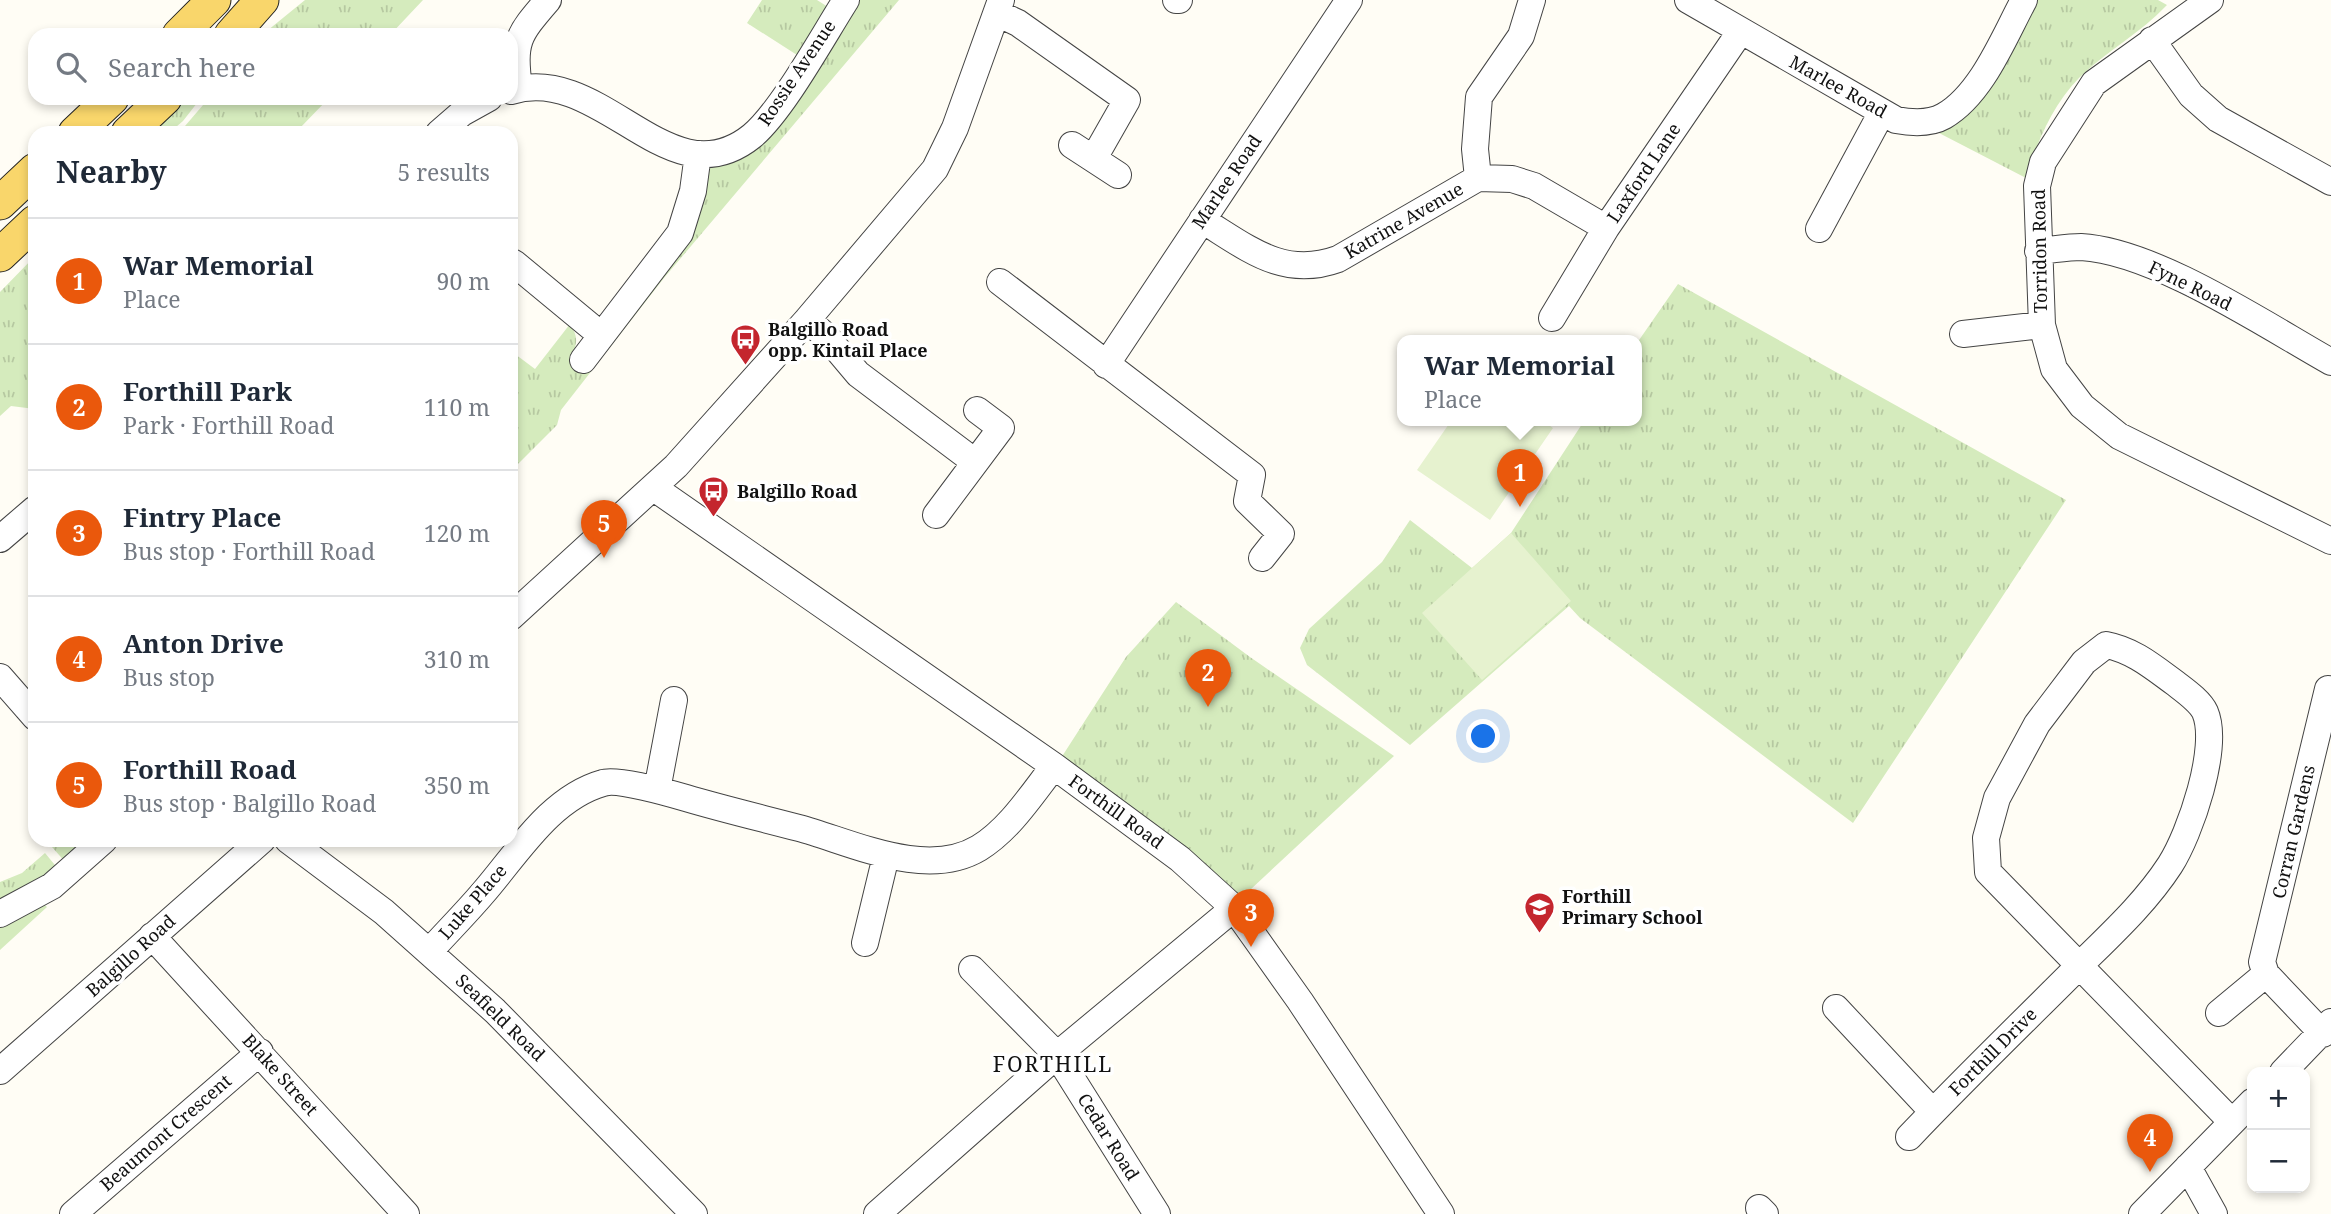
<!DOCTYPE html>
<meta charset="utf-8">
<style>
:root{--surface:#fff;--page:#f6f6f7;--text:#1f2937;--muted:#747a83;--line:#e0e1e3;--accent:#ea580c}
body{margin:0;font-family:"Noto Serif",serif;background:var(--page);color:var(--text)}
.controls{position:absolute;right:21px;bottom:21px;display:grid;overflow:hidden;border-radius:14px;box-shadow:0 4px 10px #0003}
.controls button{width:63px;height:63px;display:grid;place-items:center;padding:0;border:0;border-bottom:2px solid var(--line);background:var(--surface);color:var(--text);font:35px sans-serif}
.you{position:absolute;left:1484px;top:737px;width:24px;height:24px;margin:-18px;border:5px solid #fff;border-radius:50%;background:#1a73e8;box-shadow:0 0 0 10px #1a73e833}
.badge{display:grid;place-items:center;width:46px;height:46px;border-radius:50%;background:var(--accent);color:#fff;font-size:23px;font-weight:700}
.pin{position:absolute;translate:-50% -58px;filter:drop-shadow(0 2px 4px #0008)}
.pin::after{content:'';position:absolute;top:37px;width:24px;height:21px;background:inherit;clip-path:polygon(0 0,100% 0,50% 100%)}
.popup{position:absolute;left:1397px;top:335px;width:245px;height:91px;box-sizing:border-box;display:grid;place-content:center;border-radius:14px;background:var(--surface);filter:drop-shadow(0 2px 5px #0005);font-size:23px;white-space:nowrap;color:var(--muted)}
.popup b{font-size:26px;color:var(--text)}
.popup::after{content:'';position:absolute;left:50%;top:100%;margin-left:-14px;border:14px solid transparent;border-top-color:var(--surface)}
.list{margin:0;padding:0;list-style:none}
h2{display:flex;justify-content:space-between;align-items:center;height:91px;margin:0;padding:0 28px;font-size:30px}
h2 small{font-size:23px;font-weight:400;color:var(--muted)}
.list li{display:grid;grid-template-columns:46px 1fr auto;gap:21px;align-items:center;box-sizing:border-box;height:126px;padding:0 28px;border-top:2px solid var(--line)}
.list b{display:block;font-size:26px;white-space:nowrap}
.list p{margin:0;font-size:23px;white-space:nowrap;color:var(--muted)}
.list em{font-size:23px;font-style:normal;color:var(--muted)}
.icon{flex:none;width:38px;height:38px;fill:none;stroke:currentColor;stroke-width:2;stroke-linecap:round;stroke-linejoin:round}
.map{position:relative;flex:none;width:2331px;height:1214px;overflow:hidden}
.search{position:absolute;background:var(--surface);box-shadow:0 4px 10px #0003;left:28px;top:28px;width:490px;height:77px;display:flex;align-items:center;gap:18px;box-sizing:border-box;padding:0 24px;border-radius:21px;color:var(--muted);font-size:26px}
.panel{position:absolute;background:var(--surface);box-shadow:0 4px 10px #0003;left:28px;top:126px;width:490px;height:721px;border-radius:21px}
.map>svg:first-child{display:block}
.grass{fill:url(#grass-tufts)}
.pitch{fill:#e6f2cf}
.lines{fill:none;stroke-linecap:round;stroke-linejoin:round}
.minor-casing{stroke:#444;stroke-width:28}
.major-casing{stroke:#222;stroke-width:35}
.minor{stroke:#fff;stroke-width:26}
.major{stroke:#f9d66b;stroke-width:33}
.labels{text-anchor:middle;stroke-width:7;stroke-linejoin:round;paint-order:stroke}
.street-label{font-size:18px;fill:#111;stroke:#fff}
.poi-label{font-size:18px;font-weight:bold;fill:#111;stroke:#fff;text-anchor:start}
.quarter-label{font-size:21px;letter-spacing:2px;fill:#111;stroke:#fff}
</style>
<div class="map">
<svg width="2331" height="1214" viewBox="0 0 2331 1214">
<defs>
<pattern id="grass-tufts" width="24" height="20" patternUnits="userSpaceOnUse" patternTransform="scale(1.75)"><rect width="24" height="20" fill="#d5ebbd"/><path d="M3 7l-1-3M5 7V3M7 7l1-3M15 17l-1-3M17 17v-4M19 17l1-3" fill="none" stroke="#b6c8a1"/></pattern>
</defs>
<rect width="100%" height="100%" fill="#fffdf5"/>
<path class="grass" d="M 305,0 L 423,0 L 390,35 L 262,35 Z
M 762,0 L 817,0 L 828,7 L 797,55 L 747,23 Z
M 855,0 L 899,0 L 664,278 L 561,410 L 557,425 L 511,471 L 511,351 L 535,369 L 570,324 C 577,335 578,341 573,353 L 587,365 L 706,172 Z
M 2023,0 L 2158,0 L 2167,5 C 2141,33 2106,51 2079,78 C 2053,104 2036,144 2026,178 L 1939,133 L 1934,120 L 1943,115 Z
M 172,98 L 201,98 L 183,121 L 169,133 L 135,133 Z
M 209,98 L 329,98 L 298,130 L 301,133 L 179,133 Z
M 35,256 L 35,409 L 11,406 L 0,416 L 0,292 Z
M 1678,284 L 2066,500 L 1853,823 L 1580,618 L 1569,606 L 1410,745 L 1307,665 L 1300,648 L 1309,629 L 1382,562 L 1410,520 L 1472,568 L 1511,533 L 1584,421 L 1637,421 L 1637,343 Z
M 1176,602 L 1250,657 L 1394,756 L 1236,903 L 1061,758 L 1126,657 Z
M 60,840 L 94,840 L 67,864 L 52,847 Z
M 45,853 L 59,870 L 0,906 L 0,882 L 22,873 Z
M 44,904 L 47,907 L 0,950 L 0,922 Z"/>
<path class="pitch" d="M 1451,421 L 1543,421 L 1553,428 L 1490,520 L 1417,470 Z
M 1511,533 L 1571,601 L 1482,680 L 1422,613 Z"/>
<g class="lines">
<defs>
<path id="minor" d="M 1176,0 L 1179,0
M 1688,0 L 1896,120 C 1912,123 1930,124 1944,116 C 1982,94 2004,37 2024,0
M 2210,0 L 2094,83 L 2043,162 L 2037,186 L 2042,325 L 2054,369 L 2082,406 L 2119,436 L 2331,541
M 997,13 L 1018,23 L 1127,100 L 1094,158
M 2152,40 L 2191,95 L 2218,119 L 2331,182
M 519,89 C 513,41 517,36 548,0
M 511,91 C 603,63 669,203 752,136 C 782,111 823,36 846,0
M 439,133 L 462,113 L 489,98
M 1072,145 L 1118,175
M 1478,178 L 1475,149 L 1479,97 L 1521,36 L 1532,0
M 1202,220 C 1248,248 1283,279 1338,259 L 1478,178 L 1512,179 L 1534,186 L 1606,228
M 1819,229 L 1882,112
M 2038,251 C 2052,250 2067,247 2081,247 C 2155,251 2265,325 2331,362
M 514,263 L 601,335
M 1000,282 L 1252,475 L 1247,501 L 1281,534 L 1262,558
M 1552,318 L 1606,228 L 1740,32
M 807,320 L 826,336 L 858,374 L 975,462
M 1963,334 L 2042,325
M 583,360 L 680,233 L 693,191 L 698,154
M 1106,365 L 1349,0
M 654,488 L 1054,766 L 1180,859 L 1234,908 L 1300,1001 L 1441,1214
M 936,515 L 1001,428 L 977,410
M 0,539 L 35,509
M 511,617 L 676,466 L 807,320 L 935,169 L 955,128 L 1001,0
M 0,677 L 35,717
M 657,790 L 674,700
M 288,840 L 384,912 L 495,1011 L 694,1214
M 0,914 L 52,886 L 104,840
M 152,936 L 406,1214
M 865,943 L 886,856
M 429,952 C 447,932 466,913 483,893 C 517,854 550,798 603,783 C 617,778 669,793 686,798 C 723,809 761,818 799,828 C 851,842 926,880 979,848 C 1010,829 1032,794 1054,766
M 972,969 L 1057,1055 L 1157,1214
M 1836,1008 L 1933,1112
M 2219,1013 L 2266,974
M 2323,1034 L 2266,974 L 2262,962 L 2328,689
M 0,1071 L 262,840
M 2283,1072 L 2331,1022
M 1909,1137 C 1963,1080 2019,1026 2074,971 C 2108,937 2144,905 2170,865 C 2190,834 2220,747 2205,712 C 2200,701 2184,690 2175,683 C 2153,667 2133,650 2106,645 L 2084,662 L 2037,724 L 1997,798 L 1986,838 L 1988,872 L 2232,1122
M 2188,1167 L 2214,1214
M 1759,1208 L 1765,1214
M 73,1214 L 260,1052
M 877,1214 L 1057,1055 L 1234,908
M 2142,1214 L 2252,1102"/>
<path id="major" d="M 179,35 L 214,0
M 231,35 L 262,0
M 75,133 L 112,98
M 128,133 L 165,98
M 0,203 L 35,170
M 0,255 L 35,222"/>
</defs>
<use href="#minor" class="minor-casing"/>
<use href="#major" class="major-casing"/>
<use href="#minor" class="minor"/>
<use href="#major" class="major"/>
</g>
<defs>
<symbol id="bus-pin" viewBox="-11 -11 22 30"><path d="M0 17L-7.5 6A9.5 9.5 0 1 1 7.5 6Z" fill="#c4262e" stroke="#fff"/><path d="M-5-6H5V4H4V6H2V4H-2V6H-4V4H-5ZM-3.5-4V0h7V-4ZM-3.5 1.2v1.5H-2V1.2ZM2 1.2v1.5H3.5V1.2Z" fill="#fff"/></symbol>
<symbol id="school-pin" viewBox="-11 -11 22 30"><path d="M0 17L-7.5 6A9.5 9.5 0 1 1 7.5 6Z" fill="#c4262e" stroke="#fff"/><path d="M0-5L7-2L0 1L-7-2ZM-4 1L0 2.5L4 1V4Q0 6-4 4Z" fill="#fff"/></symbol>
</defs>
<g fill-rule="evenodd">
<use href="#bus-pin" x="728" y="322" width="35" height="47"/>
<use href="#bus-pin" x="696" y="474" width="35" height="47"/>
<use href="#school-pin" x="1522" y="890" width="35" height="47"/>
</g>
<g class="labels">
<g class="street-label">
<text transform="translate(797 73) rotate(-56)" y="6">Rossie Avenue</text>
<text transform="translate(1838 87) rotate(29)" y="6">Marlee Road</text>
<text transform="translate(1644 173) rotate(-56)" y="6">Laxford Lane</text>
<text transform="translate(1227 182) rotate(-56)" y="6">Marlee Road</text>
<text transform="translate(1404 221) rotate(-30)" y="6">Katrine Avenue</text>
<text transform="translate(2040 251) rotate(-91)" y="6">Torridon Road</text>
<text transform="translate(2190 286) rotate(26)" y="6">Fyne Road</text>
<text transform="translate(1116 812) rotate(36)" y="6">Forthill Road</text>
<text transform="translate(2294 832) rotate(-77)" y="6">Corran Gardens</text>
<text transform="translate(473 902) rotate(-49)" y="6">Luke Place</text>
<text transform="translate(131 956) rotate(-42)" y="6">Balgillo Road</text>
<text transform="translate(500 1018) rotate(44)" y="6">Seafield Road</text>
<text transform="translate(1993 1052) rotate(-45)" y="6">Forthill Drive</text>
<text transform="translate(280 1075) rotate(48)" y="6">Blake Street</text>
<text transform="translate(166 1133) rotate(-41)" y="6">Beaumont Crescent</text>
<text transform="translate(1108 1137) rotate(58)" y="6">Cedar Road</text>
</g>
<g class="poi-label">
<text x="768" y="336">Balgillo Road<tspan x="768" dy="21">opp. Kintail Place</tspan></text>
<text x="737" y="498">Balgillo Road</text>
<text x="1562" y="903">Forthill<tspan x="1562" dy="21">Primary School</tspan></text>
</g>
<g class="quarter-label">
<text x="1053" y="1072">FORTHILL</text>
</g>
</g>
</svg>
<div class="controls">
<button>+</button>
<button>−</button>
</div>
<div class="you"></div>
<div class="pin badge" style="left:1520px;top:507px">1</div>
<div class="popup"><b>War Memorial</b>Place</div>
<div class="pin badge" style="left:1208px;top:707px">2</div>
<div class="pin badge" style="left:1251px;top:947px">3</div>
<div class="pin badge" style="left:2150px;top:1172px">4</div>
<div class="pin badge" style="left:604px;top:558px">5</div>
<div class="search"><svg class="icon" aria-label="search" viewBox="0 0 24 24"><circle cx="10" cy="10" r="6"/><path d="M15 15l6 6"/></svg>Search here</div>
<section class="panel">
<h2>Nearby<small>5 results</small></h2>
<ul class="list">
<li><span class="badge">1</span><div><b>War Memorial</b><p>Place</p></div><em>90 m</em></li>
<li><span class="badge">2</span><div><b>Forthill Park</b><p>Park · Forthill Road</p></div><em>110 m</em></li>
<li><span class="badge">3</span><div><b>Fintry Place</b><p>Bus stop · Forthill Road</p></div><em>120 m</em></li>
<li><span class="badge">4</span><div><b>Anton Drive</b><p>Bus stop</p></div><em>310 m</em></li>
<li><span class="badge">5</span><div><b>Forthill Road</b><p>Bus stop · Balgillo Road</p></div><em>350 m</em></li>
</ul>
</section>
</div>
